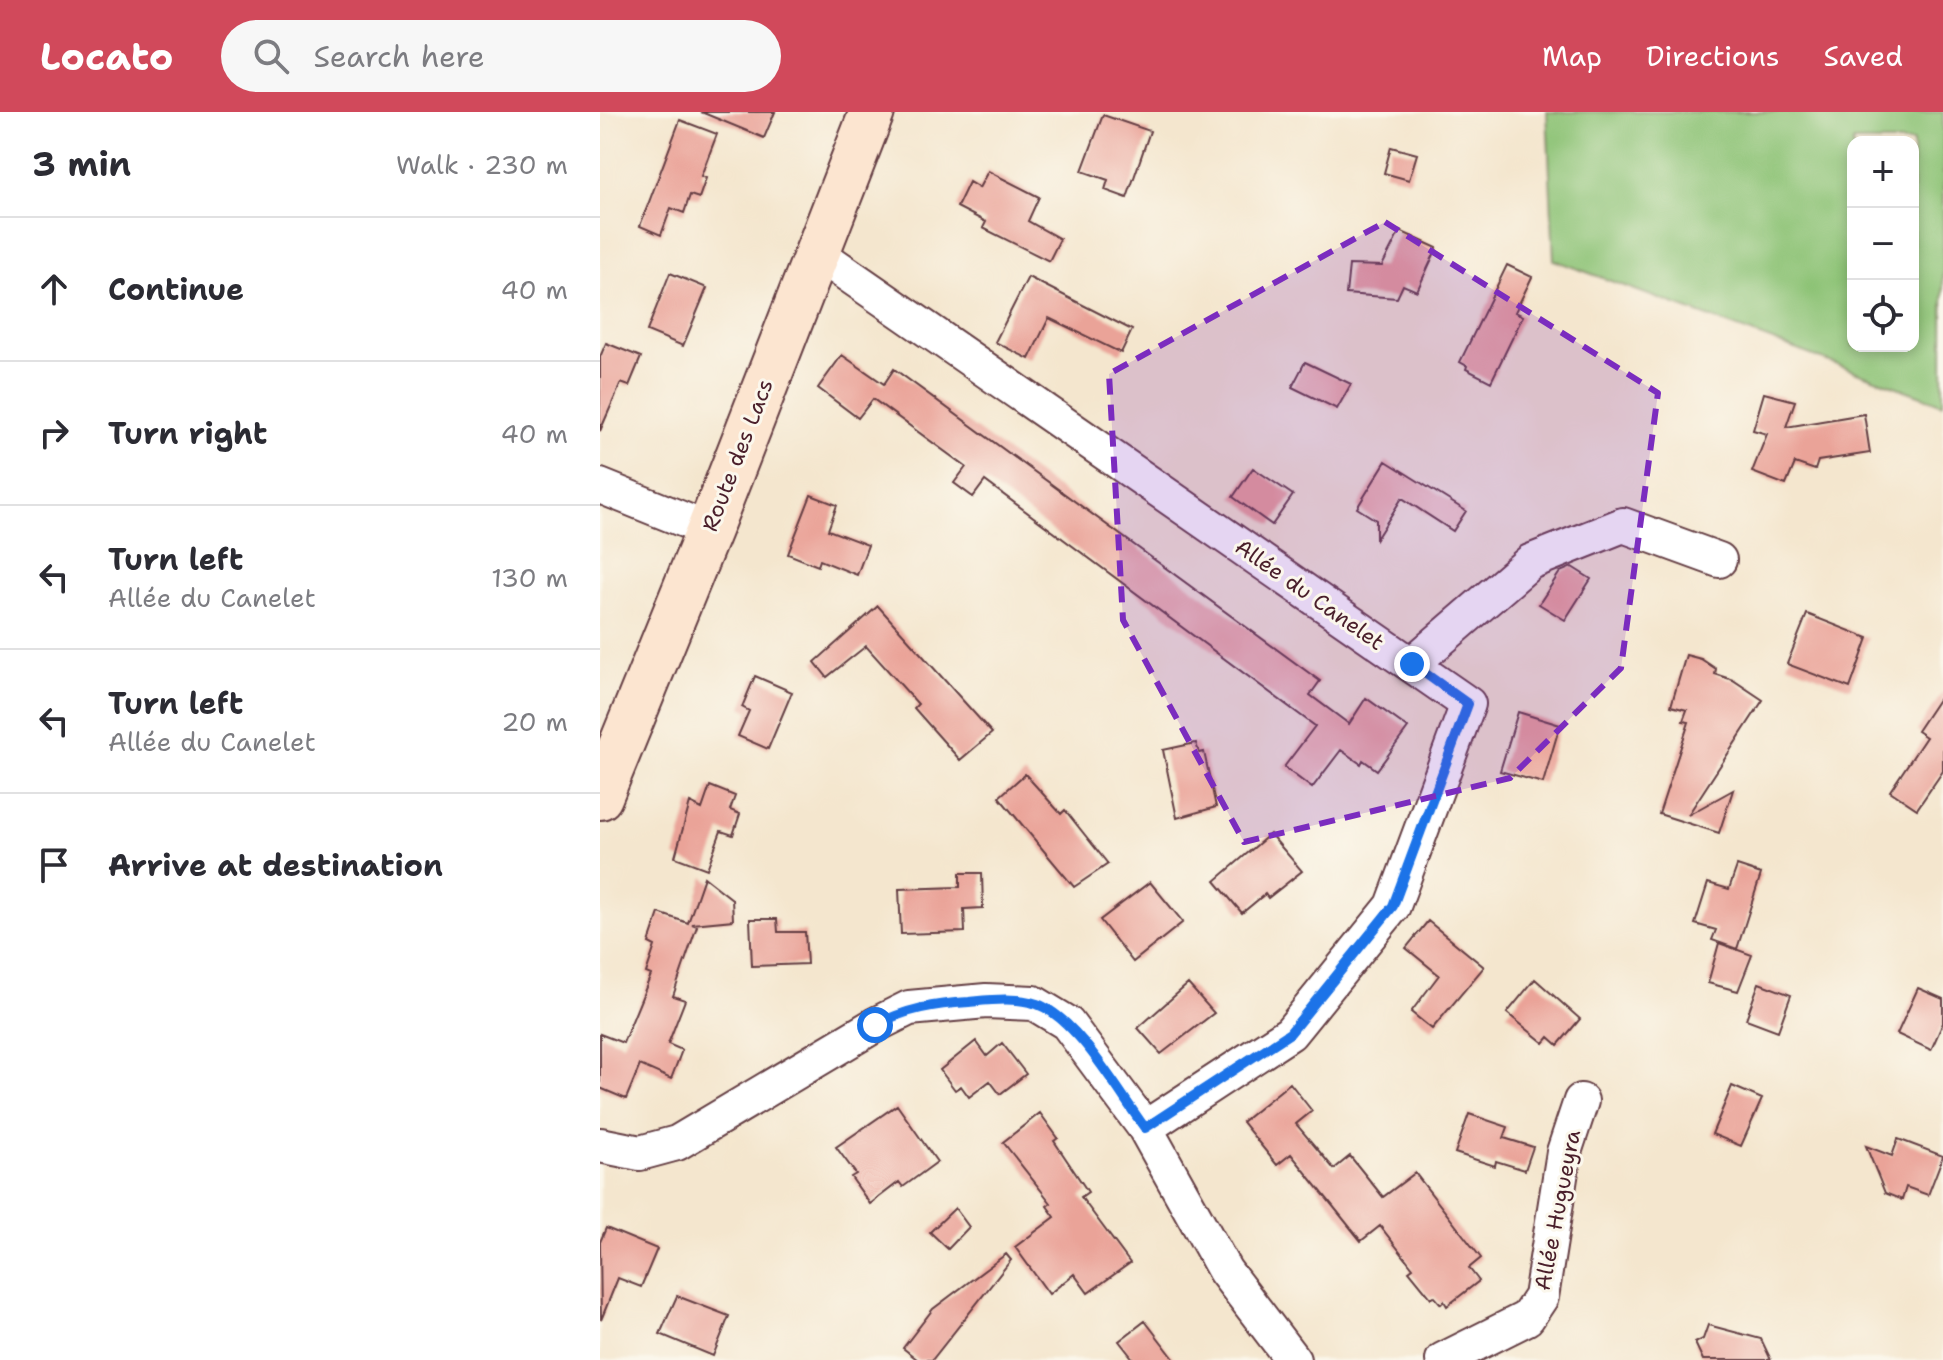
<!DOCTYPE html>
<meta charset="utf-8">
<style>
:root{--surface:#fff;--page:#f7f7f7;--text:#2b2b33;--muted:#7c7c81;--line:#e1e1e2;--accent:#d1495b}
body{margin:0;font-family:"Shantell Sans",sans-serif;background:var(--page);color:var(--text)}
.controls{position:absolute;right:24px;top:24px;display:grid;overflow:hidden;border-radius:16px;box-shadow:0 4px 12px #0003}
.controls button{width:72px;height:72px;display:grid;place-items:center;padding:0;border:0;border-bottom:2px solid var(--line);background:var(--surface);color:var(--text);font:40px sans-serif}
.stop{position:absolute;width:24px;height:24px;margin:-18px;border:6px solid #1a73e8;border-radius:50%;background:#fff}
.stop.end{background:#1a73e8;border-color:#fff;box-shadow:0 2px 8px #0008}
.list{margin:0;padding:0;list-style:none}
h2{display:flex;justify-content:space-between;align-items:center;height:104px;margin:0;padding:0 32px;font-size:34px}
h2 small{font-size:26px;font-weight:400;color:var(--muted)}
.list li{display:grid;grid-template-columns:52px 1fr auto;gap:24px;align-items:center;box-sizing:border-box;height:144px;padding:0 32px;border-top:2px solid var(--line)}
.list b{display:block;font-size:30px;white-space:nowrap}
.list p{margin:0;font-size:26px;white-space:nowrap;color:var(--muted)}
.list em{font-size:26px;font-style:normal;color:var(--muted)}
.icon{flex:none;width:44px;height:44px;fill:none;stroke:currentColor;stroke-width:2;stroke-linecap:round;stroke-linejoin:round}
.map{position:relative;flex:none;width:1343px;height:1248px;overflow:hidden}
header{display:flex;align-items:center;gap:48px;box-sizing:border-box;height:112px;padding:0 40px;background:var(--accent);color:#fff}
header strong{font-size:38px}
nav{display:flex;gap:44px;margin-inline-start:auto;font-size:28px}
.search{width:560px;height:72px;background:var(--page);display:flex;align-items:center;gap:20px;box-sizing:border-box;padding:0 28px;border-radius:44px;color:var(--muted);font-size:30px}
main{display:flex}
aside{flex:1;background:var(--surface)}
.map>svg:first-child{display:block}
.green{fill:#8dc376;stroke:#6c7150;stroke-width:2;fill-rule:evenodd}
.building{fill:#eaa398}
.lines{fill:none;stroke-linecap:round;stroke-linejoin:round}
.minor-casing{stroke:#643d43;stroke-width:38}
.secondary-casing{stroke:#643d43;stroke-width:48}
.minor{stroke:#fff;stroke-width:34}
.secondary{stroke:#fce5d0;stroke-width:44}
.route{stroke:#1a73e8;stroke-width:10}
.marked{fill:#7b2cbf;fill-opacity:0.2;stroke:#7b2cbf;stroke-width:6;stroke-dasharray:16 10;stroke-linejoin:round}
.labels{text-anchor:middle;stroke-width:6;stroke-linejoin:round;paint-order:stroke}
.street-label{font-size:22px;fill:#4a1f2b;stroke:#fbf7ec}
</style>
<header>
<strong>Locato</strong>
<div class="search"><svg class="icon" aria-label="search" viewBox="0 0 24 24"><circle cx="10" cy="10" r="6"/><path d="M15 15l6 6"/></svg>Search here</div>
<nav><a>Map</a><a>Directions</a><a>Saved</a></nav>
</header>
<main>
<aside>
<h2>3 min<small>Walk · 230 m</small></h2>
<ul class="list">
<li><svg class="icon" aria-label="ahead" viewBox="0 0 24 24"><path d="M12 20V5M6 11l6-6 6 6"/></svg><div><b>Continue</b></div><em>40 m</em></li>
<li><svg class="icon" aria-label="right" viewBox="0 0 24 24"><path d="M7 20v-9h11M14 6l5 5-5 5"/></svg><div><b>Turn right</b></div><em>40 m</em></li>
<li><svg class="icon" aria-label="left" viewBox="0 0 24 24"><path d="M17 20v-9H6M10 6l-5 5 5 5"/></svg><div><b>Turn left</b><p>Allée du Canelet</p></div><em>130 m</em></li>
<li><svg class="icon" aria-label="left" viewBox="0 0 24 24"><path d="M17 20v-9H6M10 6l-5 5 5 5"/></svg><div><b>Turn left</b><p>Allée du Canelet</p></div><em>20 m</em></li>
<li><svg class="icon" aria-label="arrive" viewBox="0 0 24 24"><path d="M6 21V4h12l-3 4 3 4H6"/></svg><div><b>Arrive at destination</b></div></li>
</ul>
</aside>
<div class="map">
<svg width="1343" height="1248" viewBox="0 0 1343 1248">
<rect width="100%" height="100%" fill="#fbf7ec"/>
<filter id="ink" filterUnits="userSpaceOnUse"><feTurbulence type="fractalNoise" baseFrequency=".0125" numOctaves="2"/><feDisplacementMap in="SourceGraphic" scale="16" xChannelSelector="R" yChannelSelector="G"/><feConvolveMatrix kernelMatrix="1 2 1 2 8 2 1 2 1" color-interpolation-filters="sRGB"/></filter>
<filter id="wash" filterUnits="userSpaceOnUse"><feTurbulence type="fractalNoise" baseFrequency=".006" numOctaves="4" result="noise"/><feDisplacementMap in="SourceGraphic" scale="32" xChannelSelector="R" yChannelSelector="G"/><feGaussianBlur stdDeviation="1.8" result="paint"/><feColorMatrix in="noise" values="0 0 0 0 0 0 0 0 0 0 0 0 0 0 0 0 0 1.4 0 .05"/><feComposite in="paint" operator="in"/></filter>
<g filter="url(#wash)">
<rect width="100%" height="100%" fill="#f4e6ce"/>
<path class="green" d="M 947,0 L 1343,0 L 1343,292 L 954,148 ZM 1253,30 L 1313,30 L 1313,234 L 1253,234 Z"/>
<g id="blocks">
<path class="building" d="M 101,0 L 175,0 L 164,26 Z
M 503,3 L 550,19 L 527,86 L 505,78 L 508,68 L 482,59 Z
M 80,8 L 117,22 L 101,64 L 106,66 L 99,86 L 90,83 L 84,101 L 71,96 L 61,123 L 40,114 Z
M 791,35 L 817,42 L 809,68 L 784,61 Z
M 388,59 L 439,85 L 428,109 L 460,127 L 449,149 L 383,116 L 386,110 L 357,95 L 369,70 L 379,76 Z
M 800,119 L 837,136 L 817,179 L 803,173 L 797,186 L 746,182 L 749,153 L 782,154 Z
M 907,153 L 932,165 L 915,200 L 923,204 L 891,270 L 866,257 L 867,254 L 860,250 Z
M 70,161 L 107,176 L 83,234 L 47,219 Z
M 428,165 L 532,218 L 521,241 L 449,206 L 429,247 L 395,230 Z
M 6,231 L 41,245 L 29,274 L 21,271 L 0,319 L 0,245 Z
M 242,243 L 284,272 L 294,257 L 720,569 L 710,583 L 749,612 L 766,586 L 808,616 L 777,658 L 763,648 L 761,652 L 741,638 L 712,676 L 684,655 L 715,614 L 385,369 L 373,385 L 354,371 L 366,355 L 273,287 L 258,306 L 218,276 Z
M 705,250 L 751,272 L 737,297 L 692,275 Z
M 1164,281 L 1195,289 L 1186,315 L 1264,302 L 1270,341 L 1218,349 L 1215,358 L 1195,351 L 1186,373 L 1152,360 L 1167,322 L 1153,318 Z
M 786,349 L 866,399 L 853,419 L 802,386 L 776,427 L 776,408 L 757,396 Z
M 653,356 L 693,383 L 672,413 L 633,385 Z
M 211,383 L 237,393 L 228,418 L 268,433 L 257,463 L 220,448 L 218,454 L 188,442 Z
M 972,455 L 991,467 L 965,508 L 939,492 L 960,460 Z
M 278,494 L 392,621 L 360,648 L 314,596 L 318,592 L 266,534 L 227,565 L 215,550 Z
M 1207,502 L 1268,526 L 1250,576 L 1187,552 Z
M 1086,543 L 1101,547 L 1116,557 L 1115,562 L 1133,568 L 1163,588 L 1088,703 L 1133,678 L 1119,721 L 1059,702 L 1089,610 L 1083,609 L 1087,598 L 1071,594 Z
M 155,564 L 192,580 L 168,637 L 138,624 L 149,599 L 142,595 Z
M 1343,580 L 1343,659 L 1317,697 L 1290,679 L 1326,625 L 1317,619 Z
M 918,600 L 960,613 L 943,671 L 900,659 Z
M 596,631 L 599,641 L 604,640 L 616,695 L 577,706 L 563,638 Z
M 425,662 L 461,702 L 465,698 L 508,752 L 474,775 L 399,685 Z
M 110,674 L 135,684 L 130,698 L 140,702 L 133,723 L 121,719 L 107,757 L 75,745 L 90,691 L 102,697 Z
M 670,722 L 702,759 L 668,786 L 665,782 L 642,801 L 615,769 Z
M 1137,754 L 1161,762 L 1137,837 L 1112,828 L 1116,818 L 1095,812 L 1108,771 L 1129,777 Z
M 360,761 L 382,761 L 383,796 L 364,797 L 365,820 L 301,822 L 299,777 L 360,775 Z
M 104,765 L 132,787 L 133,808 L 92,812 L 97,814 L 73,884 L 85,888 L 68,932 L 82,938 L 71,967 L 40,953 L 26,987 L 0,976 L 0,922 L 23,931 L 51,863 L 46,861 L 55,834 L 49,831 L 59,801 L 88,811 Z
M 550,770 L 583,810 L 533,850 L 500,808 Z
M 150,807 L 177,807 L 178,820 L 205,820 L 207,852 L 152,854 Z
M 828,809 L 884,855 L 832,917 L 811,900 L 839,863 L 806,836 Z
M 1119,831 L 1152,843 L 1138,879 L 1108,871 Z
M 935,867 L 980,907 L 958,933 L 949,925 L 944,931 L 907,901 Z
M 1159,871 L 1191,883 L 1178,919 L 1146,907 Z
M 588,872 L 614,901 L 561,942 L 538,916 Z
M 1318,876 L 1343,887 L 1343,911 L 1331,938 L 1297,922 Z
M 376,929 L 387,944 L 402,931 L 426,962 L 400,982 L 390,969 L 369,985 L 361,974 L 355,978 L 340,958 Z
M 690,971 L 712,999 L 696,1012 L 734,1057 L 750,1044 L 783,1085 L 815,1061 L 881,1146 L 869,1156 L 879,1169 L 847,1194 L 844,1189 L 841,1192 L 834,1184 L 831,1186 L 809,1159 L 813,1156 L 780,1114 L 761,1129 L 691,1042 L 677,1053 L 642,1010 Z
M 1132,974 L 1162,987 L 1141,1034 L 1112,1022 Z
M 297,993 L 337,1050 L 303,1075 L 299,1070 L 270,1092 L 251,1065 L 256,1062 L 236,1035 Z
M 440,1001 L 458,1026 L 454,1029 L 488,1080 L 481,1085 L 530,1151 L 488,1181 L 474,1162 L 449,1182 L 415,1135 L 455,1105 L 447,1094 L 451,1091 L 403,1030 Z
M 869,1002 L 908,1015 L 904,1026 L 933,1035 L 925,1058 L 896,1049 L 895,1054 L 855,1041 Z
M 1298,1027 L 1343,1044 L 1328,1083 L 1306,1075 L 1302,1088 L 1285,1081 L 1266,1034 L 1292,1044 Z
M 355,1096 L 369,1115 L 348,1137 L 330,1120 Z
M 6,1116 L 57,1137 L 41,1175 L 18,1166 L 1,1208 L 0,1130 Z
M 406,1142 L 411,1148 L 332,1248 L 318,1248 L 303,1236 L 333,1197 Z
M 77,1184 L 129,1204 L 113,1244 L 60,1222 Z
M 545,1209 L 575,1248 L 534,1248 L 519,1229 Z
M 1108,1213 L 1161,1227 L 1171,1248 L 1103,1248 L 1095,1231 L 1103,1227 Z"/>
</g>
</g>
<g filter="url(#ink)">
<use href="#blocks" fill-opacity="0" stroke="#643d43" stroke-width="2"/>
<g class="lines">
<defs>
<path id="minor" d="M 217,141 L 868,592 L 793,794 L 690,921 L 545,1016
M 0,374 L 109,418
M 812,552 L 930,450 L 1023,413 L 1119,448
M 0,1033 L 40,1041 L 77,1031 L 275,913 L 309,896 L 386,889 L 434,891 L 467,911 L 545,1016 L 625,1159 L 693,1248
M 843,1248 L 927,1206 L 941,1185 L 964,1040 L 981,989"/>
<path id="secondary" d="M 0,685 L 109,418 L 272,0"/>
</defs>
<use href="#minor" class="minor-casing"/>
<use href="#secondary" class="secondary-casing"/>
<use href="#minor" class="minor"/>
<use href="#secondary" class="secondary"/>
</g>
</g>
<g class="lines" filter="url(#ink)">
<path class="route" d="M 275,913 C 307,897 334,892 369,890 C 391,888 416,885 437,892 C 478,907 519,981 545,1016 L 690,921 L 793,794 L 868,592 L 812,552"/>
</g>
<path class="marked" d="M 785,110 L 1058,281 L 1021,556 L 910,666 L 644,730 L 523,508 L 509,262 Z"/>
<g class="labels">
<g class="street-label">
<text transform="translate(137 343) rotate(-69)" y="8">Route des Lacs</text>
<text transform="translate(710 482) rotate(35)" y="8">Allée du Canelet</text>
<text transform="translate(957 1098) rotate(-79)" y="8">Allée Hugueyra</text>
</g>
</g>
</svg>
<div class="controls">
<button>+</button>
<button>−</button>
<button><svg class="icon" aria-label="locate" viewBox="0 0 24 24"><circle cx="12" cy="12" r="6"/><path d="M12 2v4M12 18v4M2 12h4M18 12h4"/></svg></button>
</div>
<div class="stop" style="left:275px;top:913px"></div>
<div class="stop end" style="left:812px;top:552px"></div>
</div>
</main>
